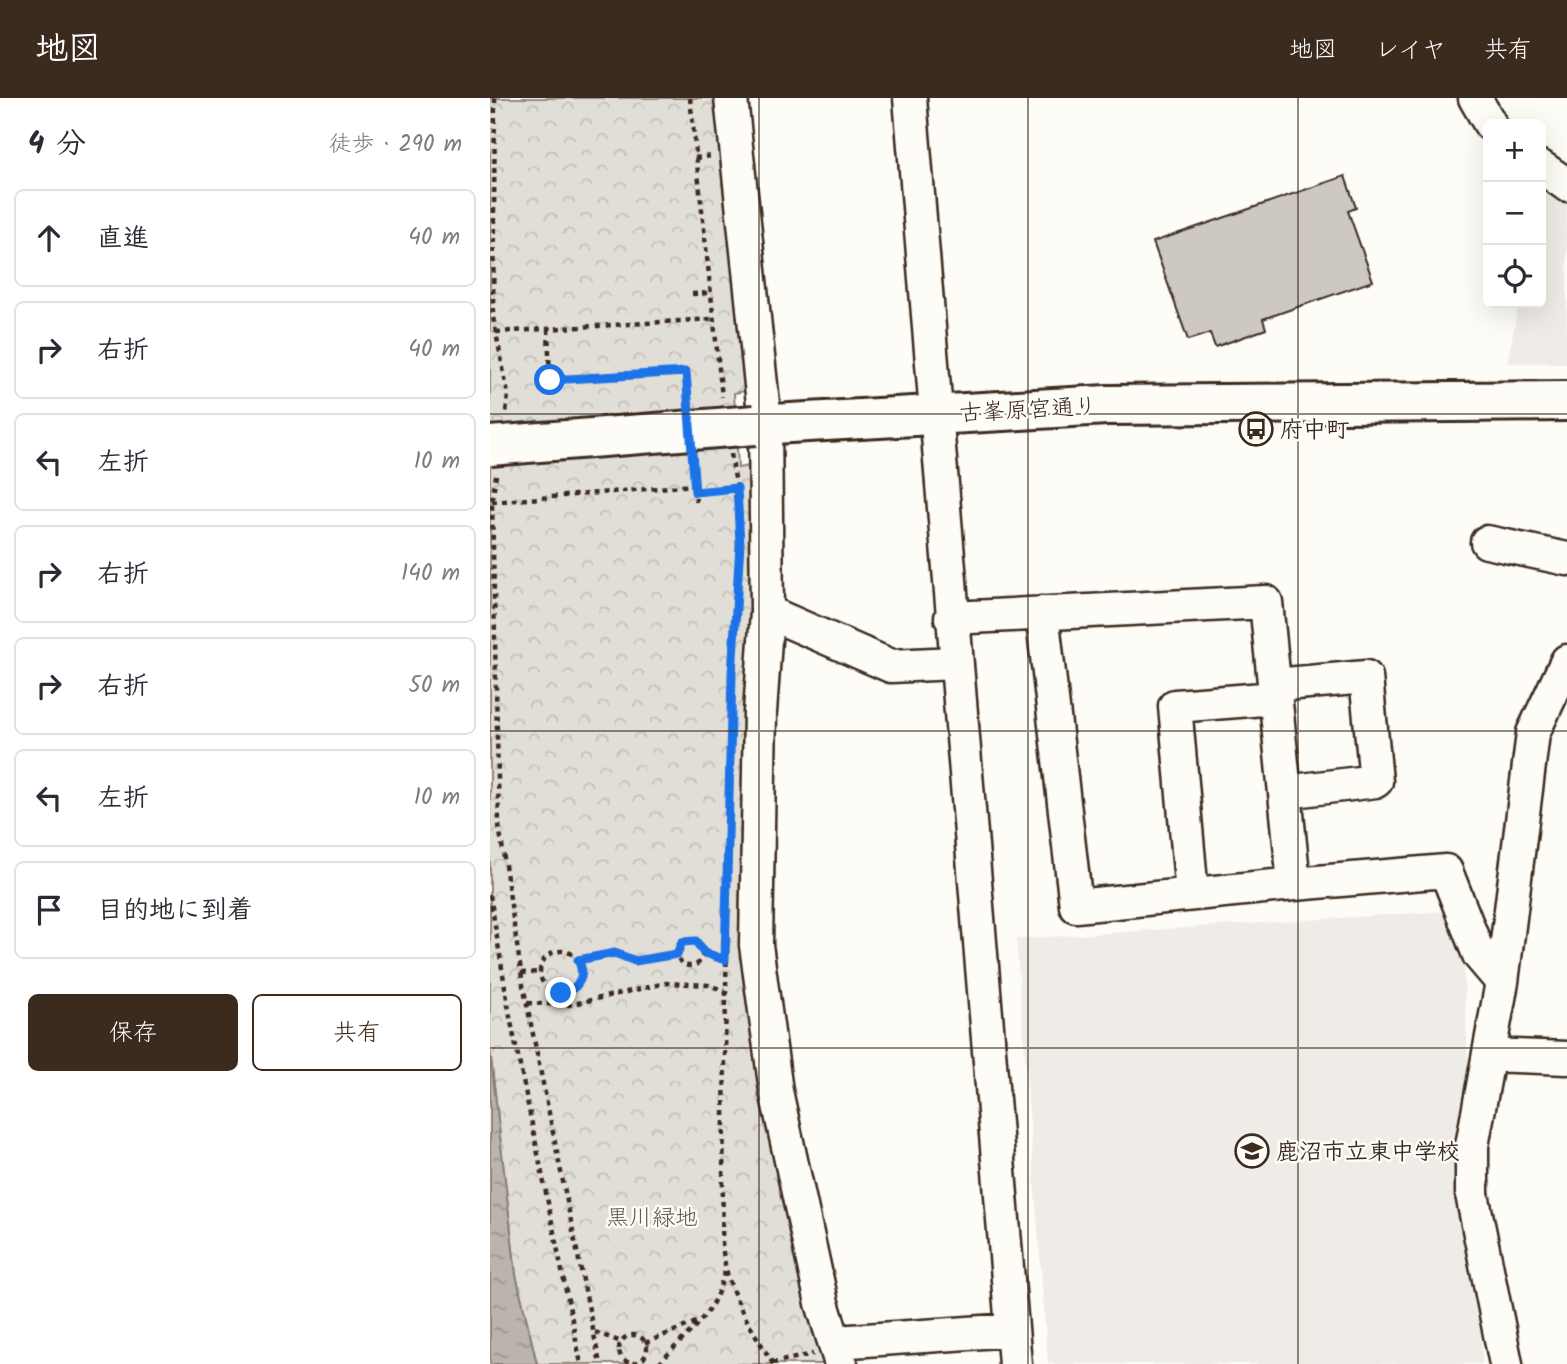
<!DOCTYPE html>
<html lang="ja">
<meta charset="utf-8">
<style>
:root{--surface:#fff;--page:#f2f2f3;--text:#2b2b33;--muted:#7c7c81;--line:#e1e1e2;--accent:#3b2a1e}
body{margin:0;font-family:Kalam,"Klee One",sans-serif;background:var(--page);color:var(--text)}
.controls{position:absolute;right:21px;top:21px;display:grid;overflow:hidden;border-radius:10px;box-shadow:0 7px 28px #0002}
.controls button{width:63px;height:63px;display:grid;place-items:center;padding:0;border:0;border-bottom:2px solid var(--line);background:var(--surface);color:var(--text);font:35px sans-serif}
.stop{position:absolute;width:21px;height:21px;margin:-16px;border:5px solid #1a73e8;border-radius:50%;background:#fff}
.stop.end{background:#1a73e8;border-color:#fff;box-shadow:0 2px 7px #0008}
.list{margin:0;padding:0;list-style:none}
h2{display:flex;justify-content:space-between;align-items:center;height:91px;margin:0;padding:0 28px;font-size:30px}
h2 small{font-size:23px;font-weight:400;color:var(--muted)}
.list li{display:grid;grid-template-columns:46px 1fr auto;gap:21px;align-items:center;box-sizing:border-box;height:98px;margin:0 14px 14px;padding:0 14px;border:2px solid var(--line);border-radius:10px}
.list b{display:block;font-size:26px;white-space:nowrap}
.list em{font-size:23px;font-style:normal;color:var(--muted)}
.actions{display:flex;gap:14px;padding:21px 28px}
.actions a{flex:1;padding:16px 0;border:2px solid var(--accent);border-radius:10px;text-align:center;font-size:24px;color:var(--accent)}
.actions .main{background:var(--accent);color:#fff}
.icon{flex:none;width:38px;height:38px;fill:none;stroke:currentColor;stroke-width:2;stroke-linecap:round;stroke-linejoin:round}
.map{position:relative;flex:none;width:1077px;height:1266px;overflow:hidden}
header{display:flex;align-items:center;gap:42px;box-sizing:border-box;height:98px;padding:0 35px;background:var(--accent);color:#fff}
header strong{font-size:33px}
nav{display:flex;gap:38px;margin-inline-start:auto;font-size:24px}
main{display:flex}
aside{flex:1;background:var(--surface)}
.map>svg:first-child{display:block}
.built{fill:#efece7}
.park{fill:url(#park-crowns);stroke:#8e847a;stroke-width:2}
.water{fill:url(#water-ripples);stroke:#887d74;stroke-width:2}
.building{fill:#cdc8c2;stroke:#3b2a1e;stroke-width:2}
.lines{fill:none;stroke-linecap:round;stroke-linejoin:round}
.minor-casing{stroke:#3b2a1e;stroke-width:37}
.major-casing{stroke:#3b2a1e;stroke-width:44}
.path{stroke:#3b2a1e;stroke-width:4.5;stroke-dasharray:5 5;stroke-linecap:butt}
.minor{stroke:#fdfcf7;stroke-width:32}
.major{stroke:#fdfcf7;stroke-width:38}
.major-bridge-casing{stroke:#3b2a1e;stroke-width:44;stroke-linecap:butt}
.major-bridge{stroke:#fdfcf7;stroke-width:38}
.route{stroke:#1a73e8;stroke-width:9}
.grid{fill:none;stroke:#3b2a1e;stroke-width:2;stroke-opacity:0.55}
.labels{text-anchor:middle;stroke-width:5;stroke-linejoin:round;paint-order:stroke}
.street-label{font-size:23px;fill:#3b2a1e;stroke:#fdfcf7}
.poi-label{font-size:23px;font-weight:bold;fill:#3b2a1e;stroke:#fdfcf7;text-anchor:start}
.park-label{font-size:23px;fill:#64574c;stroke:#fdfcf7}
</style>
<header>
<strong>地図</strong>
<nav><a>地図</a><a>レイヤ</a><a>共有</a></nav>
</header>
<main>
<aside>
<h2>4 分<small>徒歩 · 290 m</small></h2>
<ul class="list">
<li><svg class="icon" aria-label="ahead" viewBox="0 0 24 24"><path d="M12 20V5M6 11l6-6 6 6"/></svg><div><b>直進</b></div><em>40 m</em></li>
<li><svg class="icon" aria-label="right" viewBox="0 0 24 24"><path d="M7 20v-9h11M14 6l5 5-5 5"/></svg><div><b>右折</b></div><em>40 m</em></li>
<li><svg class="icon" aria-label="left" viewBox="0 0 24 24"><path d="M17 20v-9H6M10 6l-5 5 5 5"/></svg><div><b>左折</b></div><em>10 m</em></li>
<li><svg class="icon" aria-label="right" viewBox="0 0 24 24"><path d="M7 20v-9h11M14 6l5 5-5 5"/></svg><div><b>右折</b></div><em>140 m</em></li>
<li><svg class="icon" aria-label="right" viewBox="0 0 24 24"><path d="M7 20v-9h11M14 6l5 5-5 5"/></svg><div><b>右折</b></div><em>50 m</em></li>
<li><svg class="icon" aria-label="left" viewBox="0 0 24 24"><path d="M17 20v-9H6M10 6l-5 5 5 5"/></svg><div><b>左折</b></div><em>10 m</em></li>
<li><svg class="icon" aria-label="arrive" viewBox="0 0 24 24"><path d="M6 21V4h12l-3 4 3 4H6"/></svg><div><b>目的地に到着</b></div></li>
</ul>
<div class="actions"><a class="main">保存</a><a>共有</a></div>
</aside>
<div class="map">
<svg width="1077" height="1266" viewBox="0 0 1077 1266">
<defs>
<pattern id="park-crowns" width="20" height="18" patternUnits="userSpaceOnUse" patternTransform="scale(1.75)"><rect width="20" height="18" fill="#e1ded7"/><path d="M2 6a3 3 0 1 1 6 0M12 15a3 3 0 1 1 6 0" fill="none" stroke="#c2bfb8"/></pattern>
<pattern id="water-ripples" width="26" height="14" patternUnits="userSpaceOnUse" patternTransform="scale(1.75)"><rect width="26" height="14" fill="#bbb4ad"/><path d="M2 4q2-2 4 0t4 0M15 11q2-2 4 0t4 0" fill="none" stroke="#99938c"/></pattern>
</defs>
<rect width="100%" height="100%" fill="#fdfcf7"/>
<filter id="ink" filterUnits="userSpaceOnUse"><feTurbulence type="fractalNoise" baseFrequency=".0143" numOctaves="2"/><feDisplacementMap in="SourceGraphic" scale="14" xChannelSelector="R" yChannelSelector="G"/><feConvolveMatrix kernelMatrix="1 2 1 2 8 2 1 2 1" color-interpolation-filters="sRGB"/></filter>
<g filter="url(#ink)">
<path class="built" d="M 1051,87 L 1077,105 L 1077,265 L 1017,265 L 1029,205 L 1051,205 Z
M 971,812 L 992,1266 L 558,1266 L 526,841 Z"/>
<path class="park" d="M 0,0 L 230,0 L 261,292 L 244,295 L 248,370 L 265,367 L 261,803 L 341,1266 L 47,1266 L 26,1177 L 0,952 Z"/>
<path class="water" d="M 0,952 L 26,1177 L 47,1266 L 0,1266 Z"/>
<path class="building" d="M 855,78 L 866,110 L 858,113 L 883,183 L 773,221 L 776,231 L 725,249 L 720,235 L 698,242 L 663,144 Z"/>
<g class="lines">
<defs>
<path id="minor" d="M 241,0 L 275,325 L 277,514 L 270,614 L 266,847 L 286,993 L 332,1205 L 351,1266
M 420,0 L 525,1266
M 985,0 L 1000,26
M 1051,69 L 1077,87
M 997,444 L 1077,461
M 277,514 L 401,568 L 465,565
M 552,515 L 586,808 L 804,786
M 461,520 L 776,504 L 804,786 L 956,773 L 989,857 L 1012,884
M 784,587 L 876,579 L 886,683 L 795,694
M 702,796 L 685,608 L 786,600
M 999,957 L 1077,960
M 346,1244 L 522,1232
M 1016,1266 L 982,1096 L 982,1048 L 1012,884 L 1043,635 L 1077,563"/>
<path id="major" d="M 265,327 L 617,307 L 1077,303"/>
</defs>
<use href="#minor" class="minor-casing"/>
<use href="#major" class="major-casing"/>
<path class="path" d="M 5,0 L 3,219 L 18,296 L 16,317
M 200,0 L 232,299
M 205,60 L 222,58
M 202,196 L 219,195
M 58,231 L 60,282 L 196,274 L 198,303
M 6,234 L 222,221
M 241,356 L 247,393
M 202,360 L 206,404
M 6,377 L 2,404 L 9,727 L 33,887 L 110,1266
M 205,394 L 247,390
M 2,404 L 204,387
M 241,613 L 248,482
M 240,643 L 232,1144 C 235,1193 259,1225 283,1266
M 0,797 L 20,919 L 91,1266
M187 855a13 13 0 1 1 26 0a13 13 0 1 1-26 0Z
M50 874a21 21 0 1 1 42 0a21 21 0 1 1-42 0Z
M 213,854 L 235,862
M 88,862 L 125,855 L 145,863 L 186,856
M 31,875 L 50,874
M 37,905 L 79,907 L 176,885 L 219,887 L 235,893
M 105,1234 L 131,1244
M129 1251a14 14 0 1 1 28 0a14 14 0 1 1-28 0Z
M 155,1245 L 211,1222
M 282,1265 L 323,1256
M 169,1266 C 197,1234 225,1218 234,1174"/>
<use href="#minor" class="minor"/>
<use href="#major" class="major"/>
<defs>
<path id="major-bridge" d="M 0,348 L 265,327"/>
</defs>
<use href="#major-bridge" class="major-bridge-casing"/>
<use href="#major-bridge" class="major-bridge"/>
</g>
</g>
<g class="lines" filter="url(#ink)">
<path class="route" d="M 60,282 L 196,274 L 205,394 L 247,390 L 250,446 L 242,576 L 235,862 L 213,854 L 206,843 L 192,844 L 187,856 L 145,863 L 125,855 L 88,862 C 97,878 88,892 71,895"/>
</g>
<path class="grid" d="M 269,0 L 269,1266M 538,0 L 538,1266M 808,0 L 808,1266M 0,316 L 1077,316M 0,633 L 1077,633M 0,950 L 1077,950"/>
<defs>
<symbol id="bus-ring" viewBox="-11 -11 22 22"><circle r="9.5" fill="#fdfcf7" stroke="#3b2a1e" stroke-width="1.5"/><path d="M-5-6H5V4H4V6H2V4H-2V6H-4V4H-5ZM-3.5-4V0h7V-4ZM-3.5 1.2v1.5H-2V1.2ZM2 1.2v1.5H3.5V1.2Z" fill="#3b2a1e"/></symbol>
<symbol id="school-ring" viewBox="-11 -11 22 22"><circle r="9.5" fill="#fdfcf7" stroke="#3b2a1e" stroke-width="1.5"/><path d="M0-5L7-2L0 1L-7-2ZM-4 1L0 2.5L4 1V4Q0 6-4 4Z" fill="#3b2a1e"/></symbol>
</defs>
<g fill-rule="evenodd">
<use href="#bus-ring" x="747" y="312" width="38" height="38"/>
<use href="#school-ring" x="743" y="1034" width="38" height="38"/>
</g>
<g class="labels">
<g class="street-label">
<text transform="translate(538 311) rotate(-3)" y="8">古峯原宮通り</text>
</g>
<g class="poi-label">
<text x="790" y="339">府中町</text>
<text x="786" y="1061">鹿沼市立東中学校</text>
</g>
<g class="park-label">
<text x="162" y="1127">黒川緑地</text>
</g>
</g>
</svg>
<div class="controls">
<button>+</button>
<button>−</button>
<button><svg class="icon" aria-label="locate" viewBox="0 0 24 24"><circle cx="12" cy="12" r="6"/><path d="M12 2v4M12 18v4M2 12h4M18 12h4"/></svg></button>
</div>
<div class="stop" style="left:60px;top:282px"></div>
<div class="stop end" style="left:71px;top:895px"></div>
</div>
</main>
